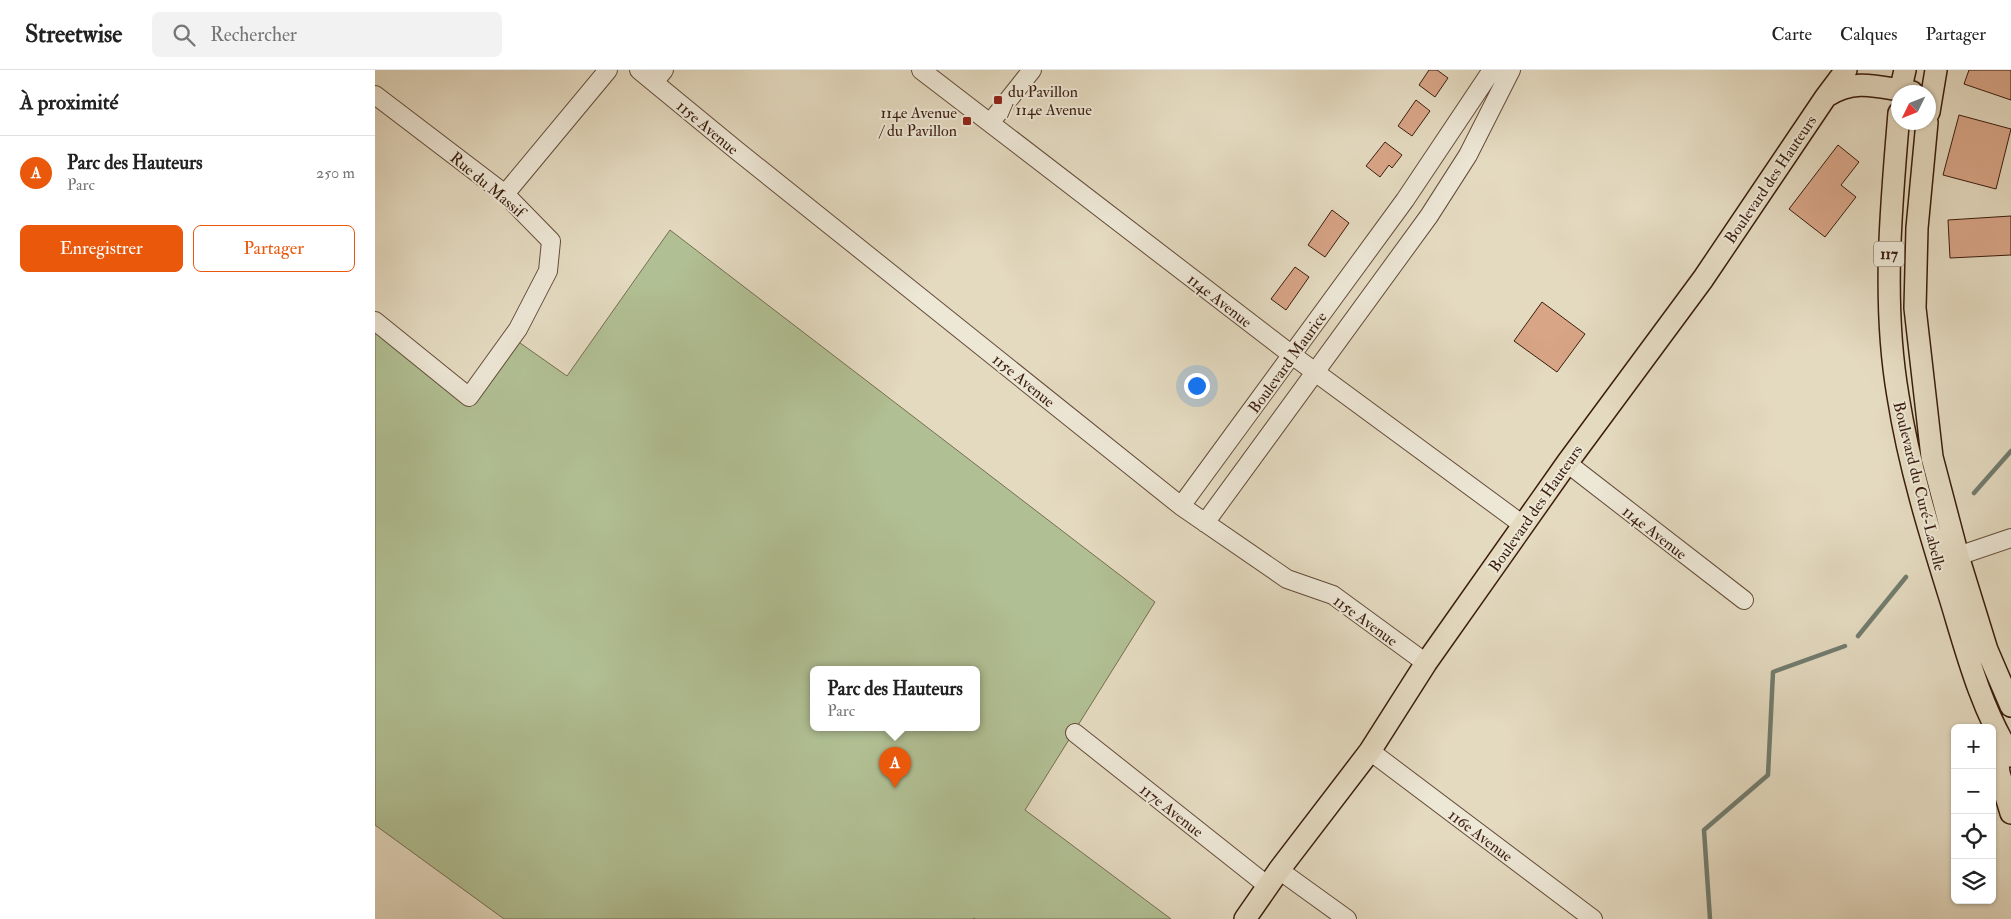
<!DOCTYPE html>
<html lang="fr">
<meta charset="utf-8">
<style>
:root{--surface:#fff;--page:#f2f2f2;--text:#222;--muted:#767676;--line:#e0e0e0;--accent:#ea580c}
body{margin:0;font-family:"IM FELL Double Pica",serif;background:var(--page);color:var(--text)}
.controls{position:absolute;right:15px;bottom:15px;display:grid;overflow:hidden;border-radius:8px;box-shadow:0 1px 4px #0004}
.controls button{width:45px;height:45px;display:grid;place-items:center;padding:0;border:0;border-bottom:1px solid var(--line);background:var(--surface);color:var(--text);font:25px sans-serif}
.compass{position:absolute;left:1516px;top:15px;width:45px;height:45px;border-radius:50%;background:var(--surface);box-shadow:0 1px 4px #0004;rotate:227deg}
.you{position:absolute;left:821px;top:315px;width:18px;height:18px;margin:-12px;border:4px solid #fff;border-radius:50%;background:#1a73e8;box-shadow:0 0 0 8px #1a73e833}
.badge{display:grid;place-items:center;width:32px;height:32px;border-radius:50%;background:var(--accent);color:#fff;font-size:16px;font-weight:700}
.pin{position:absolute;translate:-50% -41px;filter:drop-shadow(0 1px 2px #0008)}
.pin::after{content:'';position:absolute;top:26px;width:18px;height:15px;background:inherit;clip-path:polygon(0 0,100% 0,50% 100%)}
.popup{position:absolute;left:435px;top:596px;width:170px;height:65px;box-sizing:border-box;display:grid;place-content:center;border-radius:8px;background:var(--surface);filter:drop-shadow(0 1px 4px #0005);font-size:16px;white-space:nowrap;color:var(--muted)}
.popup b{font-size:19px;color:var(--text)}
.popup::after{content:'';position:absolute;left:50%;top:100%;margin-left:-10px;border:10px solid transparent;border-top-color:var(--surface)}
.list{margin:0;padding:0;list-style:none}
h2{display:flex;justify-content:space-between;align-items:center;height:65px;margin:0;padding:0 20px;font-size:21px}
h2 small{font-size:16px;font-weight:400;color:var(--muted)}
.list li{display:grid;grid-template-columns:32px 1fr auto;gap:15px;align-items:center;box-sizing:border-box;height:75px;padding:0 20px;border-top:1px solid var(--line)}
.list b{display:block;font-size:19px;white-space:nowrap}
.list p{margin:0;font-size:16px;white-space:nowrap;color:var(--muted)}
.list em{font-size:16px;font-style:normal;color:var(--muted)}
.actions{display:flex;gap:10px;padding:15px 20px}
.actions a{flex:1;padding:11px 0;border:1px solid var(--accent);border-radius:8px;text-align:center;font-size:18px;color:var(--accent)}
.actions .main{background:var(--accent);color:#fff}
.icon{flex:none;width:28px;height:28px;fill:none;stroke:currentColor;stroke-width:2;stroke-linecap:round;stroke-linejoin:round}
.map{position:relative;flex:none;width:1636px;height:849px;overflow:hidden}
header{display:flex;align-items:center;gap:30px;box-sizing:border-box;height:70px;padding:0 25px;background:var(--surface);border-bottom:1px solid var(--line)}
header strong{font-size:24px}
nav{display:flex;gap:28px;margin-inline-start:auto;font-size:18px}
.search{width:350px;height:45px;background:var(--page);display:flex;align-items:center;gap:12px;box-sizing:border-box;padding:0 18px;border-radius:8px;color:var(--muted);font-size:19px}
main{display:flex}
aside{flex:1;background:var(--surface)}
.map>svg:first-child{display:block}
.green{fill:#b1c094;stroke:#766e50;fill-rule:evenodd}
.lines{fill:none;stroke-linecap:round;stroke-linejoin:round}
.stream{stroke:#717c6e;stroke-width:4.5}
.building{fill:#d8a587;stroke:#3b1d0d}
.minor-casing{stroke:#654c3a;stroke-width:20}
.major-casing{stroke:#3b1d0d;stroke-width:24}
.minor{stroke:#ede7d6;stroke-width:18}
.major{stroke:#e4dac0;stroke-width:21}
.poi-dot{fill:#8f2418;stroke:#ede7d6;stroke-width:2}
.labels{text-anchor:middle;stroke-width:4;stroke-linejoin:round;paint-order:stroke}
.shield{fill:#ede7d6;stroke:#705a49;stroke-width:1}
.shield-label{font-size:15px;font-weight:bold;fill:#3b1d0d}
.poi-label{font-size:16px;fill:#3b1d0d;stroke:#ede7d6;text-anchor:start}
.street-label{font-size:16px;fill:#3b1d0d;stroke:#ede7d6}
</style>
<header>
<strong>Streetwise</strong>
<div class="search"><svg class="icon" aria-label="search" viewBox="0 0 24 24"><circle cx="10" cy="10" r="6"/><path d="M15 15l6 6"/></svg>Rechercher</div>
<nav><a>Carte</a><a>Calques</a><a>Partager</a></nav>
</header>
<main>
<aside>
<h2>À proximité<small></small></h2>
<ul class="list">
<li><span class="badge">A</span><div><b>Parc des Hauteurs</b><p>Parc</p></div><em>250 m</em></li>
</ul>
<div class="actions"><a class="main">Enregistrer</a><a>Partager</a></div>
</aside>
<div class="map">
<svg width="1636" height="849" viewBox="0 0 1636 849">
<rect width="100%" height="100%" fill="#e4dac0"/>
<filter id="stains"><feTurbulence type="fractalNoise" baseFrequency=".004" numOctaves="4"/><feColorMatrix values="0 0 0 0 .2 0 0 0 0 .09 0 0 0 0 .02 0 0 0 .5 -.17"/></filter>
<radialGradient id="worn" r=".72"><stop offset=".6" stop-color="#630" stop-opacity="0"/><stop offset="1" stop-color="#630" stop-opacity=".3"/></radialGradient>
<path class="green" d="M 295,160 L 780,532 L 650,740 L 796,849 L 601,849 L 599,848 L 598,849 L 129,849 L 0,755 L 0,251 L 95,329 L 138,268 L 192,306 ZM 439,599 L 601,599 L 601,657 L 439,657 Z"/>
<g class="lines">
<path class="stream" d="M 1599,423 L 1636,381
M 1483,566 L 1531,507
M 1335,849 L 1329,760 L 1393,705 L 1398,602 L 1470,576"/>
</g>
<path class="building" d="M 1054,0 L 1062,0 L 1073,8 L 1060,27 L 1044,15 Z
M 1594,0 L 1636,0 L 1636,30 L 1589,14 Z
M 1041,30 L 1055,41 L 1037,66 L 1023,56 Z
M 1584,45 L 1636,59 L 1621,119 L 1568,105 Z
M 1010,72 L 1027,85 L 1017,98 L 1014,95 L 1005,107 L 991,96 Z
M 1463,75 L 1484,92 L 1466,115 L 1481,127 L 1450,167 L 1414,139 Z
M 957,140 L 974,153 L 950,187 L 933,175 Z
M 1636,146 L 1636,185 L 1575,188 L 1573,150 Z
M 920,197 L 934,207 L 911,240 L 896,229 Z
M 1167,232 L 1210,264 L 1182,302 L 1139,271 Z"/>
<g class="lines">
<defs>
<path id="minor" d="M 264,0 L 360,79 L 806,436 L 912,509 L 958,525 L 1051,593
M 546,0 L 917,285 L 1148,455
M 279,12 L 289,0
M 0,25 L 130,124 L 176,171 L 173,201 L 143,259 L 94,327 L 0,251
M 615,53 L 657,0
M 130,124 L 233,0
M 1192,393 L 1369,530
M 806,436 L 1030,130 L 1117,0
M 830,453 L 1054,146 L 1093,85 L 1136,0
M 1571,490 L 1636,468
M 700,663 L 893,816
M 995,681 L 1218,849
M 904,800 L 972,849"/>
<path id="major" d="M 1525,22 L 1530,0
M 1452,26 C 1481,7 1506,18 1537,22
M 1554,42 L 1561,0
M 1524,43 C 1516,137 1507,233 1523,326 C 1534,396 1555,464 1576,531 C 1592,584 1606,638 1636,686
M 1552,52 L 1542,158 L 1540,238 L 1557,387 L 1583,486 L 1612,580 L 1636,636
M 1620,665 L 1624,703 L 1636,743
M 870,849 L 904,800 L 995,681 L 1051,593 L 1192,393 L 1328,209 L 1450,28 L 1471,0"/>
</defs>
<use href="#minor" class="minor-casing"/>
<use href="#major" class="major-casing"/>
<use href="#minor" class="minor"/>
<use href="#major" class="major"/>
</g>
<g class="poi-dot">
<rect x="618" y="25" width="10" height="10" rx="2.5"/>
<rect x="587" y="46" width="10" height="10" rx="2.5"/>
</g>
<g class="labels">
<rect class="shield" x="1499" y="171.5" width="30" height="25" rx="4"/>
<g class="shield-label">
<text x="1514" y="189">117</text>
</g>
<g class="poi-label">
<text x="633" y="27">du Pavillon<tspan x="633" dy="18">/ 114e Avenue</tspan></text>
<text x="582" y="48" text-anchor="end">114e Avenue<tspan x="582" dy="18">/ du Pavillon</tspan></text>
</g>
<g class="street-label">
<text transform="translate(333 57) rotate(40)" y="6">115e Avenue</text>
<text transform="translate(1395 109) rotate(-56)" y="6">Boulevard des Hauteurs</text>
<text transform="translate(113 114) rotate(40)" y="6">Rue du Massif</text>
<text transform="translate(845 230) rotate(38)" y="6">114e Avenue</text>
<text transform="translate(912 292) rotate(-54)" y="6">Boulevard Maurice</text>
<text transform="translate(649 310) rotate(39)" y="6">115e Avenue</text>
<text transform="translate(1545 416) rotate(76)" y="6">Boulevard du Curé-Labelle</text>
<text transform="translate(1160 438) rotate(-55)" y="6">Boulevard des Hauteurs</text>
<text transform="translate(1280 462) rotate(38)" y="6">114e Avenue</text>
<text transform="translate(991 550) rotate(36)" y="6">115e Avenue</text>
<text transform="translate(797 740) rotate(38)" y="6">117e Avenue</text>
<text transform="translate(1106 765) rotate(37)" y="6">116e Avenue</text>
</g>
</g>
<rect width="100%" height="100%" filter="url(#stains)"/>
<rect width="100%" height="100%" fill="url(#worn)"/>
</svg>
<div class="controls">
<button>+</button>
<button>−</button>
<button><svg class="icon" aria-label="locate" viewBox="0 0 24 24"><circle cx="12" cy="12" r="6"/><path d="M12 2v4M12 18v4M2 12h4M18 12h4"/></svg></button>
<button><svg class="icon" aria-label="layers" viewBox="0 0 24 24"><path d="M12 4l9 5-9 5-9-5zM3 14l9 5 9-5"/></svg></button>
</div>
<svg class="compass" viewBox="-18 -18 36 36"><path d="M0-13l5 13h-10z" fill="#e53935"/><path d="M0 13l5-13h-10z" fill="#767676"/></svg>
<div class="you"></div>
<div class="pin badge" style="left:520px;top:718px">A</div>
<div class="popup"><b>Parc des Hauteurs</b>Parc</div>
</div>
</main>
